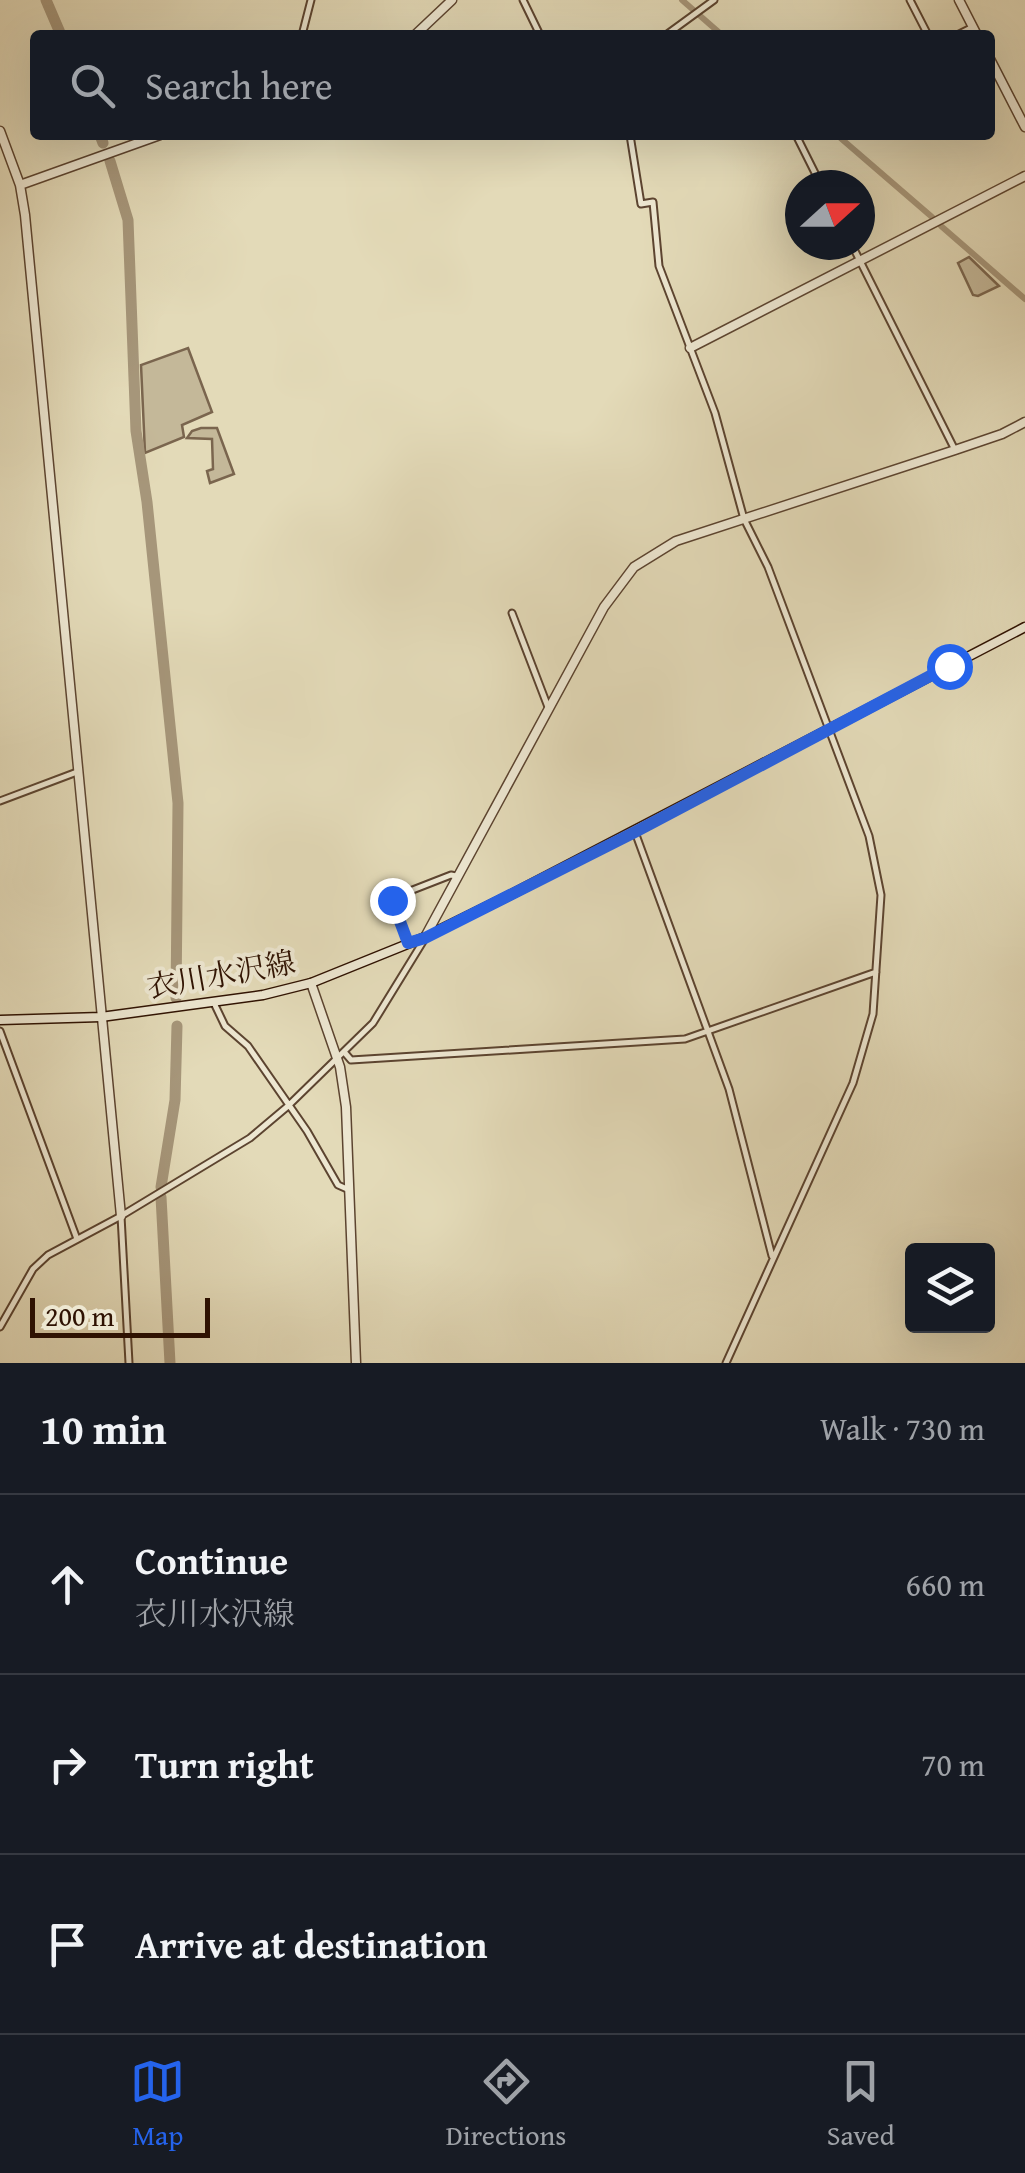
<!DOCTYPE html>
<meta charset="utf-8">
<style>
:root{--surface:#171b24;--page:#20242c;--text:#f1f3f6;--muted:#9ea1a6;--line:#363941;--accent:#2563eb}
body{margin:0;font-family:"Gentium Book Plus","Noto Serif JP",serif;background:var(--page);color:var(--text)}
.controls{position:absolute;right:30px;bottom:30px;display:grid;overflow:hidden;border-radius:10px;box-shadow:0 10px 40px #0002}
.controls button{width:90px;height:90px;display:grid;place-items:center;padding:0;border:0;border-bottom:2px solid var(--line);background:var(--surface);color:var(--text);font:50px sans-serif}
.compass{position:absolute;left:785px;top:170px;width:90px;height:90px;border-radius:50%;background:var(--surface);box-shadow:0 10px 40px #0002;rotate:69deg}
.scale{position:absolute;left:30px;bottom:25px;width:180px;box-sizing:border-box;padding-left:10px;border:5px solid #2f1202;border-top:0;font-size:28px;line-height:35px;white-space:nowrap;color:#2f1202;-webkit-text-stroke:8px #ede7d1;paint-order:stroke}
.stop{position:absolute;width:30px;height:30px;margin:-22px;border:8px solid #2563eb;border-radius:50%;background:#fff}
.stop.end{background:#2563eb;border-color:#fff;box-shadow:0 2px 10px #0008}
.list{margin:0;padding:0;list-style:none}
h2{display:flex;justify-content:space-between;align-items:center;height:130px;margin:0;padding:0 40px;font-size:42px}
h2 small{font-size:32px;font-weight:400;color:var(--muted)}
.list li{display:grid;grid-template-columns:65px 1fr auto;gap:30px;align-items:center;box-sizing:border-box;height:180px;padding:0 40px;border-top:2px solid var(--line)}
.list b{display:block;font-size:38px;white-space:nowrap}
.list p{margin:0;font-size:32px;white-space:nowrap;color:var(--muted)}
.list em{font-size:32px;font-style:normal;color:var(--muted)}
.icon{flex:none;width:55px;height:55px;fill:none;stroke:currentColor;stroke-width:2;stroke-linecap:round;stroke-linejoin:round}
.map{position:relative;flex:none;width:1025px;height:1363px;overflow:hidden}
.search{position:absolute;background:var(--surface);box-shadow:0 10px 40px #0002;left:30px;right:30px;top:30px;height:110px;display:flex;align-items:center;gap:25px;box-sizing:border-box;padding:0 35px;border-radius:10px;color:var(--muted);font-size:38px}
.sheet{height:670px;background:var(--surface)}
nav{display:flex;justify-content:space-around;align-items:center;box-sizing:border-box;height:140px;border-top:2px solid var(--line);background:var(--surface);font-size:28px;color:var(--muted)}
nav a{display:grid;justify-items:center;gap:5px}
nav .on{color:var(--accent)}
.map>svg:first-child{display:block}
.green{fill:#c4b899;stroke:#7a654e;stroke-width:2.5}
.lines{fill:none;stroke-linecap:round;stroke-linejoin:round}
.canal{stroke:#a6967a;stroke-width:6}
.river{stroke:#a6967a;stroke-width:11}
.minor-casing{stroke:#5c4430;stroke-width:9}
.tertiary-casing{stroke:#5c4430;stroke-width:11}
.secondary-casing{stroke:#2f1202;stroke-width:11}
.minor{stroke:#ede7d1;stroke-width:5}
.tertiary{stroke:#ede7d1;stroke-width:8}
.secondary{stroke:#ede7d1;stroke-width:8}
.route{stroke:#2563eb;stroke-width:12}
.labels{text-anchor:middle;stroke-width:8;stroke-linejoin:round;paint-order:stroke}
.street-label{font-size:30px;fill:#2f1202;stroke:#ede7d1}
</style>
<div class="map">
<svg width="1025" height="1363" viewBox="0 0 1025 1363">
<rect width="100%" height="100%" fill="#e3dab8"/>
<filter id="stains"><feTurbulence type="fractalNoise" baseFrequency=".002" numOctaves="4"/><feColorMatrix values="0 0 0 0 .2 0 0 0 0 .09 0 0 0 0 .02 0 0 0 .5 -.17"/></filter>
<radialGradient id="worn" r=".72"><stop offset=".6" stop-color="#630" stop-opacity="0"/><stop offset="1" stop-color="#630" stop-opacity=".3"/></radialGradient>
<path class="green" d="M 969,257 L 999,286 L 978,296 L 973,295 L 958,263 Z
M 188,348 L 212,412 L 182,425 L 184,437 L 145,453 L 141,365 Z
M 201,428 L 217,428 L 234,474 L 210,483 L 207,471 L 213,469 L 212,439 L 187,438 L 192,431 Z"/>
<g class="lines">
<path class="canal" d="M 682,0 L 722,35
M 837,135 L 932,217
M 941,226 L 1025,299"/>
<path class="river" d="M 46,0 L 61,35
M 100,135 L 103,143
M 110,161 L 128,220 L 136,431 L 147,502 L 178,803 L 176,998
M 161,1187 L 175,1100 L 177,1026
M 161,1197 L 170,1363"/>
<defs>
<path id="minor" d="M 523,0 L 540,35
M 910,0 L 928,35
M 302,35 L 311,0
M 666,35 L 714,0
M 957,35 L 973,27
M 630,135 L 641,204 L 653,202 L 659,266 L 715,413 L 744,519 L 768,567 L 869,836 L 881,895 L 873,1014 L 853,1083 L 726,1363
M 755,135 L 761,135
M 796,135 L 821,185
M 852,245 L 955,450
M 512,613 L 548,707
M 0,801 L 77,772
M 635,832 L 729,1089 L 772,1256
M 408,943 L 392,898 L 451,875 L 456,876
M 214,1003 L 225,1026 L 248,1046 L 307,1131 L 338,1185 L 347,1189
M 0,1031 L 77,1239
M 345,1053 L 351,1060 L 685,1039 L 876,972
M 121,1216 L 129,1363
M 0,1327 L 33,1269 L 48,1255 L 121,1216 L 250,1138 L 288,1106 L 373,1023 L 424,940"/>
<path id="tertiary" d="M 959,0 L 977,35
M 415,35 L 452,0
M 990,59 L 1025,127
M 0,131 L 20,185 L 25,215 L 121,1216
M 20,185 L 160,135
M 690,348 L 1025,176
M 425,937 L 604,607 L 634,567 L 676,541 L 955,450 L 1002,434 L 1025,422
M 311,983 L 340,1067 L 346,1107 L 356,1363"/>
<path id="secondary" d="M 0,1020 L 101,1017 L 263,995 L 311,983 L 425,937 L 508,896 L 1025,627"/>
</defs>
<use href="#minor" class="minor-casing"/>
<use href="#tertiary" class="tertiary-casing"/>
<use href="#secondary" class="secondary-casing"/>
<use href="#minor" class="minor"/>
<use href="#tertiary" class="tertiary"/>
<use href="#secondary" class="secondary"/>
</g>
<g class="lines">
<path class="route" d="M 392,900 L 408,943 L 425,938 L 635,832 L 949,666"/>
</g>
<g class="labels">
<g class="street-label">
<text transform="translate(221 975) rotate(-10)" y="10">衣川水沢線</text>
</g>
</g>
<rect width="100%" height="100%" filter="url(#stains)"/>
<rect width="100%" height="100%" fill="url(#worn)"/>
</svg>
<div class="controls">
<button><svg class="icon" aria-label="layers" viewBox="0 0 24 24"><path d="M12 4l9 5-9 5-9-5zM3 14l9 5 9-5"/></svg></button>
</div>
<svg class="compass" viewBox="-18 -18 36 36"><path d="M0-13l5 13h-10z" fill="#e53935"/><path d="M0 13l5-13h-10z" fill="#9ea1a6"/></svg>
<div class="scale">200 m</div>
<div class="stop" style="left:949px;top:666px"></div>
<div class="stop end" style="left:392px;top:900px"></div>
<div class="search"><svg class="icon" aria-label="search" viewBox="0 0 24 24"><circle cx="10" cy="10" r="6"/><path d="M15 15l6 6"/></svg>Search here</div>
</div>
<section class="sheet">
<h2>10 min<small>Walk · 730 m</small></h2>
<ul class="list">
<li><svg class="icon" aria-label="ahead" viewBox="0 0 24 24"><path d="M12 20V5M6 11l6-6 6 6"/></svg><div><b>Continue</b><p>衣川水沢線</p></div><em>660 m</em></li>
<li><svg class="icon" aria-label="right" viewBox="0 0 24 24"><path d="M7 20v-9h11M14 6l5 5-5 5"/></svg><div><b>Turn right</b></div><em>70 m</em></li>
<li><svg class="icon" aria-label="arrive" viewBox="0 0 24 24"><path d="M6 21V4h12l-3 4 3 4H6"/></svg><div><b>Arrive at destination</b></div></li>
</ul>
</section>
<nav>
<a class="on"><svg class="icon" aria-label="map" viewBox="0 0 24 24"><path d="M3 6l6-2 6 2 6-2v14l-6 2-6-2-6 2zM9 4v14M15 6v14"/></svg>Map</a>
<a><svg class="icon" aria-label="directions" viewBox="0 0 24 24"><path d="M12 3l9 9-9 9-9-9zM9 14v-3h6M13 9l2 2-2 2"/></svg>Directions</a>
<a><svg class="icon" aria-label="saved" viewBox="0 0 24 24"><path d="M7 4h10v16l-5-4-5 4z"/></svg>Saved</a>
</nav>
